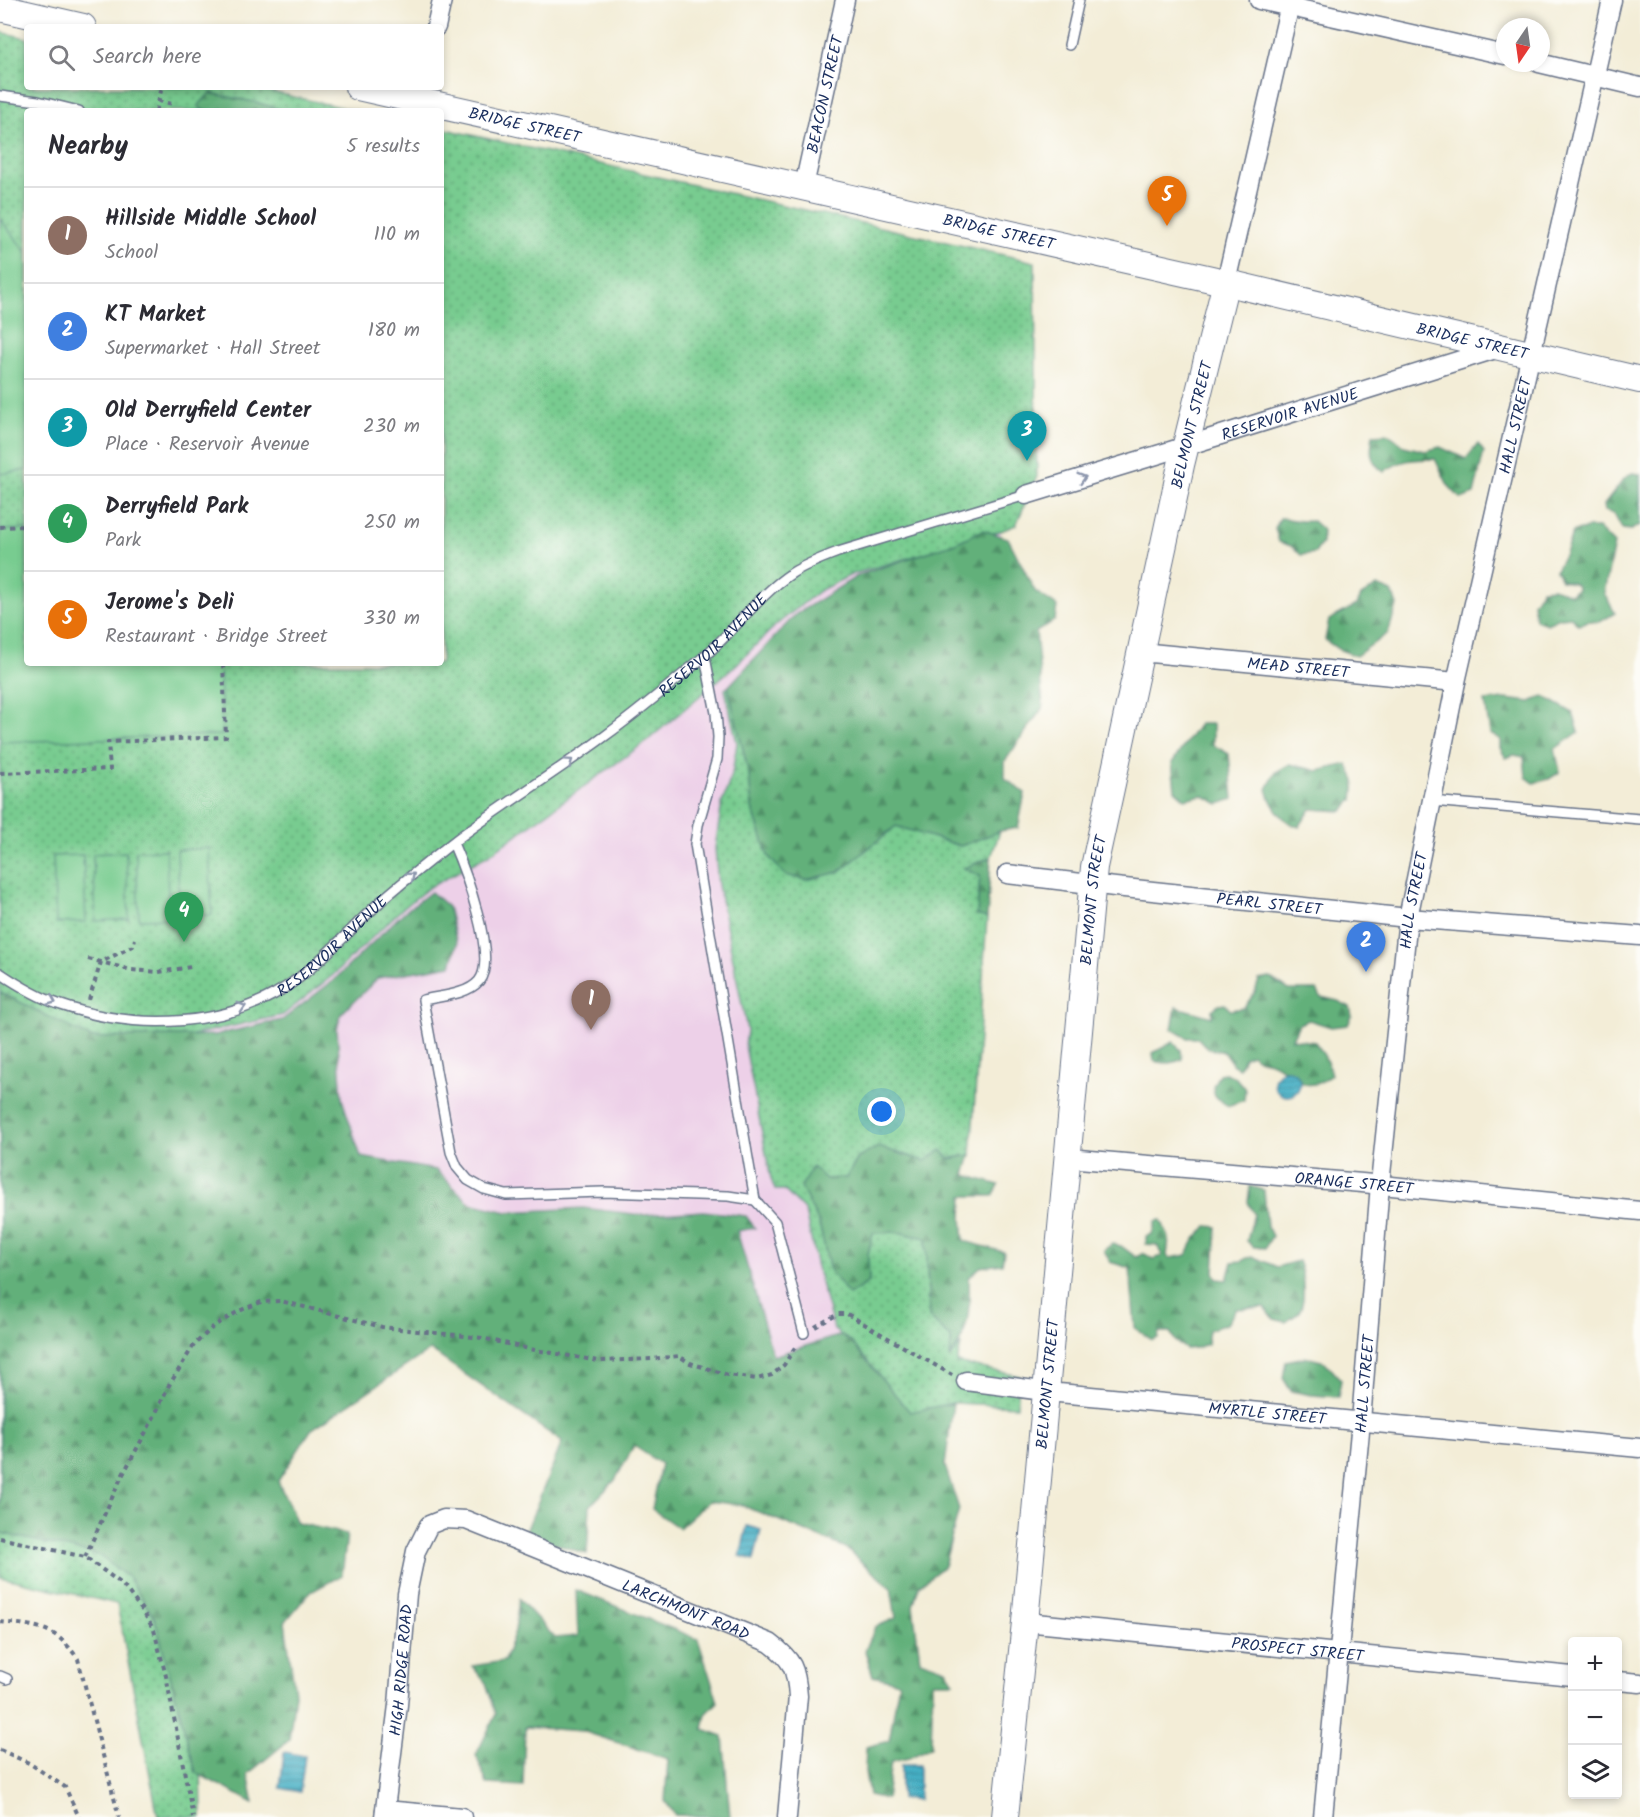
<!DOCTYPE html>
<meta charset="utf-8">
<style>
:root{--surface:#fff;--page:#f7f7f7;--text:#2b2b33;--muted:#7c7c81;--line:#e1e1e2;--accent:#0f766e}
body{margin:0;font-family:Kalam,sans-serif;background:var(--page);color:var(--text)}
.controls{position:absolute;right:18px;bottom:18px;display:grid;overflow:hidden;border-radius:6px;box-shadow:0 3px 9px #0003}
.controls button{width:54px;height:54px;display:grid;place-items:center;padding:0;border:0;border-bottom:2px solid var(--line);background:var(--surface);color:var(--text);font:30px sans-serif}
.compass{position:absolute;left:1496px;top:18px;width:54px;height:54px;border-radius:50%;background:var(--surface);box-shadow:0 3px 9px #0003;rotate:193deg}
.you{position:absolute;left:882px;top:1112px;width:21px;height:21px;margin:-15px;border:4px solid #fff;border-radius:50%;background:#1a73e8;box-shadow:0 0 0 9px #1a73e833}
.badge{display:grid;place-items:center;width:39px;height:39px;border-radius:50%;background:var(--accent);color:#fff;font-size:20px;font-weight:700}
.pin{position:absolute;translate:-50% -50px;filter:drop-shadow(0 2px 3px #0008)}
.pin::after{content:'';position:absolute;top:32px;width:21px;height:18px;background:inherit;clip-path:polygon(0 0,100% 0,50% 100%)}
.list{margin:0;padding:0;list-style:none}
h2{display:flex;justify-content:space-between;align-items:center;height:78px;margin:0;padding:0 24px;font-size:26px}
h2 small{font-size:20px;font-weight:400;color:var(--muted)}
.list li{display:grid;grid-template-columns:39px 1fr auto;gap:18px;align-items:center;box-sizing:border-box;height:96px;padding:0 24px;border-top:2px solid var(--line)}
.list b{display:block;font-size:22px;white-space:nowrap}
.list p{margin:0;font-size:20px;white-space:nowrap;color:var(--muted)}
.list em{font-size:20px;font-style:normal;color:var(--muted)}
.icon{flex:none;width:33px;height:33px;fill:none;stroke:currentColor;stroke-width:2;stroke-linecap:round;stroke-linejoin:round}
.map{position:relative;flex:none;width:1640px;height:1817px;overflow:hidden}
.search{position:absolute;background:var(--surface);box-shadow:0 3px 9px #0003;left:24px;top:24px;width:420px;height:66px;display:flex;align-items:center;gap:15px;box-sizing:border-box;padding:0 21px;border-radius:6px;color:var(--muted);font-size:22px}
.panel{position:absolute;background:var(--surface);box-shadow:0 3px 9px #0003;left:24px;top:108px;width:420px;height:558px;border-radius:6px}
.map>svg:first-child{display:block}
.built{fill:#edd0e8}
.green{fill:url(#green-dots);stroke:#4a7e77;stroke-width:1.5}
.forest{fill:url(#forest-firs);stroke:#3e706c;stroke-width:1.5}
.pitch{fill:#78cc90;stroke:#4a7e77;stroke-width:1.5}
.water{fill:url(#water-rules);stroke:#306f91;stroke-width:1.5}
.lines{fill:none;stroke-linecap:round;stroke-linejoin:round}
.lane-casing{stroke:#677288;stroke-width:12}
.street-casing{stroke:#677288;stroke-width:21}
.secondary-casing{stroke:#677288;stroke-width:28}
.path{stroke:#677288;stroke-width:4;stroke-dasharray:4.5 4.5;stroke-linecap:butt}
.lane{stroke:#fff;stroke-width:9}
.street{stroke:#fff;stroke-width:18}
.secondary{stroke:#fff;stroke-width:26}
.oneway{stroke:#8d97ae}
.labels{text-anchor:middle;stroke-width:5;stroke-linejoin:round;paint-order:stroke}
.street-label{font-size:16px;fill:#1b2f5e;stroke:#fdfcf7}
</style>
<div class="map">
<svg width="1640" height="1817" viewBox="0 0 1640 1817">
<defs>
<pattern id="green-dots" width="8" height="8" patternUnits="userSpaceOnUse" patternTransform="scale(1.5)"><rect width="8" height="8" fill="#78cc90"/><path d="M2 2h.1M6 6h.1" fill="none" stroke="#62a679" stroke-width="1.8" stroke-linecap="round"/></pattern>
<pattern id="forest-firs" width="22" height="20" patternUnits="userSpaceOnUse" patternTransform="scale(1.5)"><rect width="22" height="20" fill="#62b07a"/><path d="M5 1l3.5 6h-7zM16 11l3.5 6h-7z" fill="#509067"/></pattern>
<pattern id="water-rules" width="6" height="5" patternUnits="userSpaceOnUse" patternTransform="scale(1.5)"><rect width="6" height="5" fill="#45afc4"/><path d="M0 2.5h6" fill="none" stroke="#398fa2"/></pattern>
</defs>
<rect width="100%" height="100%" fill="#fdfcf7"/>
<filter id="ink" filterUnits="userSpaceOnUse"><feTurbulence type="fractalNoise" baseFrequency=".0167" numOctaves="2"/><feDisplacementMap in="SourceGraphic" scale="12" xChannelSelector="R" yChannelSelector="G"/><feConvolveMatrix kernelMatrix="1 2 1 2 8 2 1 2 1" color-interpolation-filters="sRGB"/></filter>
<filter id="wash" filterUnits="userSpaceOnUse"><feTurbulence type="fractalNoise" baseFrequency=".008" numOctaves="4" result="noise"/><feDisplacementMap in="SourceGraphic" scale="24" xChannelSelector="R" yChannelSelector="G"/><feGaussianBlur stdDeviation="1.35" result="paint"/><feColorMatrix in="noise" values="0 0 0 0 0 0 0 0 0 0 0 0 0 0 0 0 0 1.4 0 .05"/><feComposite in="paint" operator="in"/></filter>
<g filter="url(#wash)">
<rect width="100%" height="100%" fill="#f3edd7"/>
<path class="built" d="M 1001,531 L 929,1539 L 146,1193 L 188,1036 L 247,1024 L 332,976 L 403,908 L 430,887 L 490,854 L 647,741 L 736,665 L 775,626 L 819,591 L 853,574 Z"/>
<path class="green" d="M 0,32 L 27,38 L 27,87 L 250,87 L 358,111 L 27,111 L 27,663 L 441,663 L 441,128 L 1035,262 L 1037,476 L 1016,525 L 1001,531 L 853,574 L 819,591 L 775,626 L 736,665 L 647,741 L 490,854 L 430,887 L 403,908 L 332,976 L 283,1015 L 188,1036 L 167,1599 L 201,1764 L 202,1817 L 158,1817 L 117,1604 L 0,1577 Z
M 728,687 L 749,774 L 752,808 L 839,872 L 896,826 L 960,846 L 1000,831 L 991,857 L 965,868 L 980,876 L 977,915 L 987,918 L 971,1155 L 925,1162 L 900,1153 L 858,1158 L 846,1178 L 826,1179 L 801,1187 L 819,1223 L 830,1271 L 869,1282 L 868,1254 L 873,1233 L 897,1232 L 926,1238 L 929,1317 L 951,1338 L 951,1356 L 961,1344 L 957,1363 L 1020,1376 L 1017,1406 L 953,1403 L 910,1413 L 851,1342 L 834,1330 L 818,1272 L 805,1211 L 784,1190 L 775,1190 L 771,1179 L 745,1046 L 747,1030 L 718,885 L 715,848 L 722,803 L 732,774 L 737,743 L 725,689 Z"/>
<path class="forest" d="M 210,93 L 259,103 L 284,111 L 204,111 L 198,106 Z
M 1389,434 L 1404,446 L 1425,451 L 1440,447 L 1466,459 L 1478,444 L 1484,452 L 1474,494 L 1461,499 L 1448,485 L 1435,459 C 1416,459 1400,459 1384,472 C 1369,461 1370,452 1373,435 Z
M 1632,473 L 1640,474 L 1640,525 L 1631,530 L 1622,529 L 1614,514 L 1605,511 L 1604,505 L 1624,479 Z
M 1280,518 C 1293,519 1299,522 1313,521 L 1322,529 L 1322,543 L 1315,553 L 1301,555 L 1291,546 L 1279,542 L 1275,528 Z
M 1589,528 L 1598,528 L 1614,544 L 1604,593 L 1615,613 L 1600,622 L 1588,621 L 1578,625 L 1571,617 L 1560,618 L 1547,624 L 1535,620 L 1533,603 L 1542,589 L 1553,588 L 1570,594 L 1578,589 L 1575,584 L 1561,580 L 1556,570 L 1565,553 L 1573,532 Z
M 983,530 L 1008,538 L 1035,591 L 1057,606 L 1055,620 L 1036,632 L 1043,707 L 1005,761 L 1005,778 L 1025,793 L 1018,828 L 1000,831 L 961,846 L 896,826 L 839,872 L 806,880 L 785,875 L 768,856 L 752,808 L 749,774 L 728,687 L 796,614 L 859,575 L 955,543 Z
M 1377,586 L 1392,592 L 1397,605 L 1388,633 L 1356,656 L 1338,649 L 1325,640 L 1329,620 L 1357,605 L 1361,596 Z
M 1543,696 L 1573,713 L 1579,732 L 1555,749 L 1560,772 L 1549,779 L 1534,783 L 1526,777 L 1524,757 L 1514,755 L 1506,758 L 1500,748 L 1500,739 L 1490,734 L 1485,701 L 1505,699 L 1531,702 Z
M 1199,724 L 1213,724 L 1213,745 L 1229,754 L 1233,799 L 1219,804 L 1202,795 L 1185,799 L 1175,790 L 1172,763 Z
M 1290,764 L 1318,771 L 1347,764 L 1355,780 L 1353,800 L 1342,811 L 1311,809 L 1299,827 C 1282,822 1271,805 1267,789 L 1276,772 Z
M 991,857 L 987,918 L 977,915 L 980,876 L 964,868 Z
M 431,892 L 448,907 L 457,944 L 451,965 L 378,978 L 341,1014 L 337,1029 L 342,1099 L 361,1157 L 436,1170 L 470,1203 L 507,1212 L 583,1208 L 642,1215 L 704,1211 L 746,1216 L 755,1228 L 737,1231 L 773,1356 L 841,1335 L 851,1342 L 910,1412 L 953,1403 L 945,1466 L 959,1509 L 944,1566 L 919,1586 L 913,1606 L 920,1660 L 946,1669 L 954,1682 L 933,1682 L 931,1747 L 909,1758 L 891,1762 L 886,1799 L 869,1795 L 865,1772 L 866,1747 L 889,1741 L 899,1682 L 873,1676 L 865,1651 L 875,1627 L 896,1618 L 891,1588 L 844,1547 L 741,1505 L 709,1501 L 679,1528 L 652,1509 L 661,1464 L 634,1446 L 615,1480 L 590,1506 L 587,1554 L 525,1534 L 562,1442 L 430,1350 L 311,1430 L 278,1481 L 297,1523 L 347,1534 L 342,1575 L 309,1593 L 285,1622 L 295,1693 L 289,1740 L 248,1774 L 254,1803 L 196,1773 L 155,1619 L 129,1578 L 98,1555 L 0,1533 L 0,992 L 91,1038 L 215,1035 L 282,1020 L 334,980 L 403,913 Z
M 1270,978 L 1289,990 L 1317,990 L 1321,997 L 1338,1001 L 1350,1007 L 1352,1016 L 1348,1025 L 1331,1027 L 1309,1020 L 1299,1024 L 1292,1039 L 1315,1042 C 1323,1052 1329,1062 1331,1075 C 1303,1098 1296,1074 1273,1063 C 1263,1059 1261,1063 1252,1054 L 1244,1057 L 1239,1068 L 1233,1065 L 1224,1052 L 1207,1048 L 1198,1038 L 1187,1038 L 1172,1029 L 1176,1007 L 1212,1017 L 1212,1010 L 1219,1005 L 1225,1004 L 1230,1010 L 1244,1008 L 1255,992 L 1259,980 Z
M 1173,1042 L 1181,1050 L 1182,1059 C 1172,1064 1165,1064 1154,1061 L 1153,1053 Z
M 1225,1073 L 1235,1077 L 1245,1089 L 1244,1100 L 1228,1106 L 1215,1097 L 1213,1086 L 1219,1074 Z
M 878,1147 L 925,1161 L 941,1150 L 950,1159 L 971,1155 L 965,1175 L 999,1185 L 993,1196 L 963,1196 L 962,1218 L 964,1241 L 1004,1252 L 1002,1264 L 980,1267 L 969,1278 C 970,1309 970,1332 950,1357 L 951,1338 L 929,1317 L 926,1238 L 897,1232 L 873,1233 L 868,1254 L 869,1282 L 849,1295 L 830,1271 L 819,1223 L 801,1187 L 812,1167 L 826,1179 L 846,1178 L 858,1158 Z
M 1250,1186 L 1264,1190 L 1267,1226 L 1272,1236 L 1265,1248 L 1254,1247 L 1247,1241 L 1254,1214 L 1248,1202 Z
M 1161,1220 L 1169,1238 L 1167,1256 L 1170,1258 L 1187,1255 C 1192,1242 1197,1234 1208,1226 L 1217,1227 L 1214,1272 L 1217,1279 L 1227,1280 L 1232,1262 L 1243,1261 L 1246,1258 L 1254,1257 L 1277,1267 L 1298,1261 C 1303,1272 1307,1302 1298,1313 C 1295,1316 1290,1319 1286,1322 L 1274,1319 L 1264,1307 L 1236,1309 L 1227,1324 L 1209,1330 L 1207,1344 L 1196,1348 L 1186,1349 L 1176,1342 L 1170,1332 L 1159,1332 L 1158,1338 L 1152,1340 L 1135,1328 L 1130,1268 L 1110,1262 L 1104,1250 L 1112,1244 L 1121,1246 L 1136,1257 L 1143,1253 L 1154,1259 L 1162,1256 L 1157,1245 L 1146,1244 L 1146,1236 L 1152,1234 L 1156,1221 Z
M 1306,1357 L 1325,1362 L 1341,1380 L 1338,1397 L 1312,1395 L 1291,1391 L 1283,1378 L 1286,1361 Z
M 576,1590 L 698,1639 L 718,1702 L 706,1714 L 703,1729 L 723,1736 L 730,1817 L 675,1815 L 665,1801 L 668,1759 L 582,1731 L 525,1727 L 523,1786 L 487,1784 L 476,1755 L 496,1714 L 486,1683 L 472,1666 L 504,1661 L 515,1631 L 519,1599 L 555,1638 L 578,1636 Z"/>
<path class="pitch" d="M 0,219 L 27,253 L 27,470 L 0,474 Z
M 27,529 L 27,663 L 220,663 L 222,735 L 0,742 L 0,530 Z
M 209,848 L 212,915 L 180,916 L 177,850 Z
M 166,850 L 169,918 L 139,919 L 136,851 Z
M 126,852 L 129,919 L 96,921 L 93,854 Z
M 83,855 L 86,922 L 56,923 L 53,856 Z"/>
<path class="water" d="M1274 1083a13 13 0 1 1 26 0a13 13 0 1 1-26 0Z
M 747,1526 L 761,1530 L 754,1560 L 740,1556 Z
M 284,1752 L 305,1756 L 300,1792 L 280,1788 Z
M 901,1765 L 919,1765 L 919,1800 L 901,1799 Z"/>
</g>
<g filter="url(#ink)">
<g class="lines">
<defs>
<g id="lane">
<path d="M 1069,45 L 1079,0"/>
<path d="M 0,96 L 38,101 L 79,111"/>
<path d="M 705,657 L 716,713 L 718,737 L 717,759 L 698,825 L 695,844 L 755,1200 L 775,1222 L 804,1333"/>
<path d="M 1431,801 L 1640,819"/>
<path d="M 453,843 C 464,868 498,958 479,981 C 467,995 440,996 423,1000 L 451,1152 L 457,1167 L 468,1180 L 484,1189 L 506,1195 L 603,1192 L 728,1196 L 755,1200"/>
<path id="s1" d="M 0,973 C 18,985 38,997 58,1004 C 135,1031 233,1030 300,977 C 329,954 354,926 381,901 C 404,881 428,862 452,843 C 501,806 555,773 605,736 C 638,712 669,686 700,660 C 733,633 757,596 792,573 C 806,564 822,558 838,552 L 1026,495"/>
<path d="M 0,1676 L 7,1679"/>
</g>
<g id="street">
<path d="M 1259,0 L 1505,55"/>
<path d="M 436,27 L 442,0"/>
<path d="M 1539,63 L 1640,87"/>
<path id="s2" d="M 804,186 L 845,0"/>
<path d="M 1226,282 L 1291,0"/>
<path id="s3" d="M 1026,495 L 1170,451 L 1499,348"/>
<path id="s4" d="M 1140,652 L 1456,682"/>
<path id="s5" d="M 1007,874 L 1115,887 L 1408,918 L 1640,936"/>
<path id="s6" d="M 1067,1158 L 1362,1183 L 1640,1211"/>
<path id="s7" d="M 966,1381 L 1059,1393 L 1640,1448"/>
<path id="s8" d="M 1025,1622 L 1572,1676"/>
<path d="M 1618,1681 L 1640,1683"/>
<path d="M 385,1810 L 462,1817"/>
<path id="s9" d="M 384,1817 L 398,1705 L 407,1594 L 416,1551 L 429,1525 L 444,1519 L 466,1520 L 770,1643 C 793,1660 796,1669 798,1696 L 787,1817"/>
<path id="s10" d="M 1323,1817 L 1361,1421 L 1380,1184 L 1408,918 L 1456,682 L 1612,0"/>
</g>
<g id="secondary">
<path d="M 0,8 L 83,27"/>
<path id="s11" d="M 358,87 L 1211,279 L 1640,380"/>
<path id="s12" d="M 1005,1817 L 1025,1622 L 1094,867 L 1181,465 L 1226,282"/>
</g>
</defs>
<use href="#lane" class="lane-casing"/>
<use href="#street" class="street-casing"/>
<use href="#secondary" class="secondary-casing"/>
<path class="path" d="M 158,101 L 173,104
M 156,111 L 162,87
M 0,527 L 27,526
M 0,773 L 110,769 L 108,742 L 226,737 L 223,663
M 88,959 L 101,962 L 133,946 L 135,939
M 89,1000 L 101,962 L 131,970 L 159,972 L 191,967
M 815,1327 L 838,1314 L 847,1314 L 952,1375
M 0,1538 L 85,1557 L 122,1584 L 142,1610 L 154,1630 L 166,1676 L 193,1817
M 85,1557 L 121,1478 L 154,1417 L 168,1387 L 194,1345 L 214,1326 L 239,1311 L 261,1302 L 281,1301 L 382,1327 L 482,1338 L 529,1349 L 599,1361 L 652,1359 L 679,1356 L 690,1363 L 728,1375 L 757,1379 L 772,1375 L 784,1365 L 797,1344
M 0,1622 C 39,1626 55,1626 78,1659 L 119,1817
M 0,1750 L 29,1763 L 65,1787 L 79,1817"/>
<use href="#lane" class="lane"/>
<use href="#street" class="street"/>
<use href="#secondary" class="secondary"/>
</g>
<defs><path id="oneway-chevron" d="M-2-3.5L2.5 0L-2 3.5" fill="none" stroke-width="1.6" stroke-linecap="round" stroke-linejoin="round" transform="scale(1.5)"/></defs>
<g class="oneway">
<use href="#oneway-chevron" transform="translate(1082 478) rotate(-17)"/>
<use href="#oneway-chevron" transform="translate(569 762) rotate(-35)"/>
<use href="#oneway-chevron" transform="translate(411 876) rotate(-40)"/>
<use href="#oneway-chevron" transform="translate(52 1001) rotate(23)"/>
<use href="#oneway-chevron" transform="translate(242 1007) rotate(-17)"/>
</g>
</g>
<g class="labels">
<g class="street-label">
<text dy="6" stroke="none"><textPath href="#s2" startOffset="94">BEACON STREET</textPath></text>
<text dy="6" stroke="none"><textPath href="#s11" startOffset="171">BRIDGE STREET</textPath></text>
<text dy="6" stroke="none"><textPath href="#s11" startOffset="657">BRIDGE STREET</textPath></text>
<text dy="6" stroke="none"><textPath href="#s11" startOffset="1143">BRIDGE STREET</textPath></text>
<text dy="6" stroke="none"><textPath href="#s3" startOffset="276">RESERVOIR AVENUE</textPath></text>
<text dy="6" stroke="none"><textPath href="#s12" startOffset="1407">BELMONT STREET</textPath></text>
<text dy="6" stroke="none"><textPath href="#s10" startOffset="1407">HALL STREET</textPath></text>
<text dy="6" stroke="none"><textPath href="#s1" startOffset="850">RESERVOIR AVENUE</textPath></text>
<text dy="6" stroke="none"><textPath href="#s4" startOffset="159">MEAD STREET</textPath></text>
<text dy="6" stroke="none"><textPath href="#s12" startOffset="921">BELMONT STREET</textPath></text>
<text dy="6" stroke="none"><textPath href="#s10" startOffset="921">HALL STREET</textPath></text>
<text dy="6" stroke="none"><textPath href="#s5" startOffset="264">PEARL STREET</textPath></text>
<text dy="6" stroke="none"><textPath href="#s1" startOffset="364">RESERVOIR AVENUE</textPath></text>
<text dy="6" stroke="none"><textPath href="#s6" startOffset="288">ORANGE STREET</textPath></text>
<text dy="6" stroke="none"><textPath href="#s12" startOffset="435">BELMONT STREET</textPath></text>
<text dy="6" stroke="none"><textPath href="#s10" startOffset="435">HALL STREET</textPath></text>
<text dy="6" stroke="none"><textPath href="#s7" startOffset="303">MYRTLE STREET</textPath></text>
<text dy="6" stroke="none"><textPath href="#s9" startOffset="573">LARCHMONT ROAD</textPath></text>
<text dy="6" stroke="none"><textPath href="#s8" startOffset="274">PROSPECT STREET</textPath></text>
<text dy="6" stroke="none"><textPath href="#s9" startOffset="148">HIGH RIDGE ROAD</textPath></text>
</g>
</g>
</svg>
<div class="controls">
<button>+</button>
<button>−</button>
<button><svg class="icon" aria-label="layers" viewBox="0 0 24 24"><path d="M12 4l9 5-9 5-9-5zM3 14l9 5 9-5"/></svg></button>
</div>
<svg class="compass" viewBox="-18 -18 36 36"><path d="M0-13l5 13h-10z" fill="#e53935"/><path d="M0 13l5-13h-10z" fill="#7c7c81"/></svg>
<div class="you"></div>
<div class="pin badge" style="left:591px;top:1030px;background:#8d6e63">1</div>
<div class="pin badge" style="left:1366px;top:972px;background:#3f7fe0">2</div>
<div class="pin badge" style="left:1027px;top:461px;background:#0f9aa8">3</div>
<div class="pin badge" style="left:184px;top:942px;background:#2e9e5b">4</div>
<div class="pin badge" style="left:1167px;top:226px;background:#e8710a">5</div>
<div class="search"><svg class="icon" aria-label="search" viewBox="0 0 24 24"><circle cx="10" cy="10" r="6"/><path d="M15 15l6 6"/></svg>Search here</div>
<section class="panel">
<h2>Nearby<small>5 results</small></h2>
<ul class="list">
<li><span class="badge" style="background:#8d6e63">1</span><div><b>Hillside Middle School</b><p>School</p></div><em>110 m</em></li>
<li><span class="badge" style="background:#3f7fe0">2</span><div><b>KT Market</b><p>Supermarket · Hall Street</p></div><em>180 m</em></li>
<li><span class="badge" style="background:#0f9aa8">3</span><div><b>Old Derryfield Center</b><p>Place · Reservoir Avenue</p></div><em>230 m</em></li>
<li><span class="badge" style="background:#2e9e5b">4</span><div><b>Derryfield Park</b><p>Park</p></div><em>250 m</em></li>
<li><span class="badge" style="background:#e8710a">5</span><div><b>Jerome's Deli</b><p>Restaurant · Bridge Street</p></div><em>330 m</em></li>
</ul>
</section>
</div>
